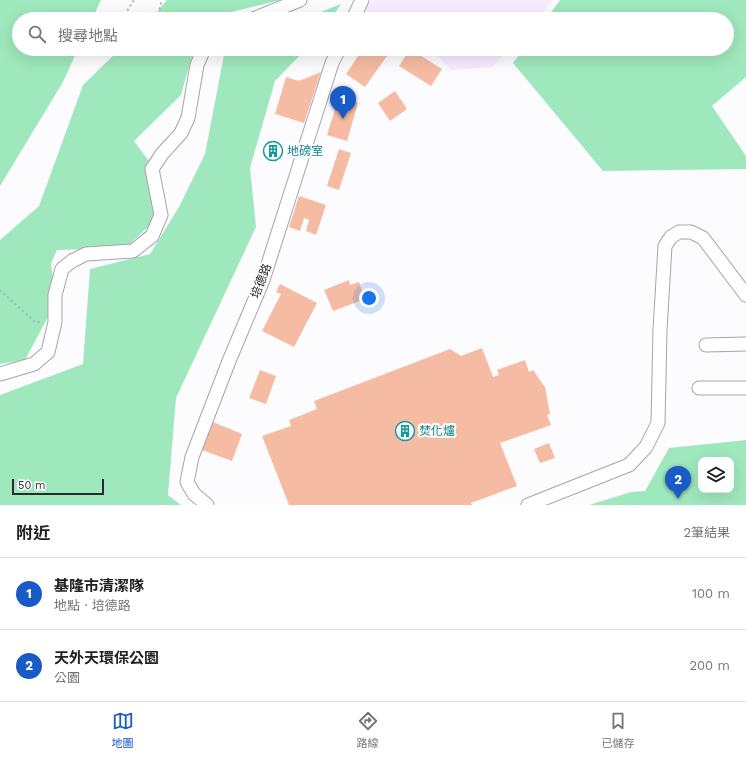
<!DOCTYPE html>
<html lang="zh-TW">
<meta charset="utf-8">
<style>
:root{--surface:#fff;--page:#f2f2f2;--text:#202124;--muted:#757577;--line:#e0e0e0;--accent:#185ac6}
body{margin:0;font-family:"Work Sans","Noto Sans TC",sans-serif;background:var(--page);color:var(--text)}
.controls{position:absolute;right:12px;bottom:12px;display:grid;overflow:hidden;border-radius:8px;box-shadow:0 4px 16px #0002}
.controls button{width:36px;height:36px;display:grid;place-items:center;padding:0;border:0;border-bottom:1px solid var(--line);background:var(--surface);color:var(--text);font:20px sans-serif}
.scale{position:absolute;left:12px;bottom:10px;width:92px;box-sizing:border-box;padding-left:4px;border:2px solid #2c292e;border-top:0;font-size:11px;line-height:14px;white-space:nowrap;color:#2c292e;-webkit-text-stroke:3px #fff;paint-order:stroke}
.you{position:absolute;left:369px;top:298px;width:14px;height:14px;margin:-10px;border:3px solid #fff;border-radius:50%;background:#1a73e8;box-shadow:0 0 0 6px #1a73e833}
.badge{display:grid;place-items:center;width:26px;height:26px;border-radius:50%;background:var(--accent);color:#fff;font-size:13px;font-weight:700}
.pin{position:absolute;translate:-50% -33px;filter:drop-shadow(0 1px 2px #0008)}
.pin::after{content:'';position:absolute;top:21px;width:14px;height:12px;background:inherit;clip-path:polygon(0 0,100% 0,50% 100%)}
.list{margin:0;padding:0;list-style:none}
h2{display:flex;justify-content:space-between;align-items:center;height:52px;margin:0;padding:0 16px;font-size:17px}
h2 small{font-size:13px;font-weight:400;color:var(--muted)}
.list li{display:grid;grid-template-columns:26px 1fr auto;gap:12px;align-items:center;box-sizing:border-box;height:72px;padding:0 16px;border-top:1px solid var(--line)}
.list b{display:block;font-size:15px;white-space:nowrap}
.list p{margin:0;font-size:13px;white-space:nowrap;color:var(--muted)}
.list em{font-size:13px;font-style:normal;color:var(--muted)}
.icon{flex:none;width:22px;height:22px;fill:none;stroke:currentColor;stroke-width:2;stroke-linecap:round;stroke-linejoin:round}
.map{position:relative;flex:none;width:746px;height:505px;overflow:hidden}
.search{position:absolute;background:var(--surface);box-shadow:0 4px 16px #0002;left:12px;right:12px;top:12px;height:44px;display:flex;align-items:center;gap:10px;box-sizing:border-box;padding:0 14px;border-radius:22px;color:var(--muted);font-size:15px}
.sheet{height:196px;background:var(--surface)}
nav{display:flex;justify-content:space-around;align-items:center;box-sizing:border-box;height:56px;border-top:1px solid var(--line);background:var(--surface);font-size:11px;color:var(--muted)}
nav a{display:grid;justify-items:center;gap:2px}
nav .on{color:var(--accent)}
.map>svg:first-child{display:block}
.built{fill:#f8ebff}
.green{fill:#9fe8bd;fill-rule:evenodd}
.building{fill:#f6bca3}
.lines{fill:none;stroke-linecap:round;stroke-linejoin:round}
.minor-casing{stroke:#a9a2ae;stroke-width:15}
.path{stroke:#b2b0b3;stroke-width:2;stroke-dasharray:2 3;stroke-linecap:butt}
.minor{stroke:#fff;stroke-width:13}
.labels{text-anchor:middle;stroke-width:4;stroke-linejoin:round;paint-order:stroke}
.culture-label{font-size:12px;fill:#0d838f;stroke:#fff;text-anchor:start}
.street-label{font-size:12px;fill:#2c292e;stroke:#fff}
</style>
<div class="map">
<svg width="746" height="505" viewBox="0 0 746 505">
<rect width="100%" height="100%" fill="#fcfbfd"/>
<path class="built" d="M 372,0 L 553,0 L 536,19 L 379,19 L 366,10 Z
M 424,49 L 509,49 L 492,67 L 451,70 L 439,57 Z"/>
<path class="green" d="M 0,0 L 101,0 L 92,19 L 19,19 L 19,49 L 78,49 L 63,82 L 0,186 Z
M 167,0 L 281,0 L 227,13 L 221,19 L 151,19 Z
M 560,0 L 746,0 L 746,77 L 712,106 L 746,156 L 746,169 L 603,171 L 513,63 L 524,49 L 727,49 L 727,19 L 546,19 Z
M 341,4 L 331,19 L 303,19 Z
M 120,49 L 194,49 L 181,95 L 134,141 L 157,172 L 156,220 L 125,248 L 57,250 L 51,264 L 56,302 L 25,360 L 0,364 L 0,240 L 39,206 L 83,85 Z
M 228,49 L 306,49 L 275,81 L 250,168 L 256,227 L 176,398 L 168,495 L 181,505 L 0,505 L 0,395 L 83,364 L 90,269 L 150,254 L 179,207 L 205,154 L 225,50 Z
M 746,440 L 746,505 L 589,505 L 631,492 L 645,491 L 669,448 ZM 701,460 L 731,460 L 731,490 L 701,490 Z"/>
<path class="building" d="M 363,49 L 392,49 L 365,87 L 346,74 Z
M 410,49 L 442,69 L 431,86 L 399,66 Z
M 321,72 L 304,123 L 275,114 L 286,77 L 299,81 Z
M 395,91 L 407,109 L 390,121 L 378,103 Z
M 339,97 L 358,103 L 347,141 L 327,135 Z
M 268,141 L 281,145 L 277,160 L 264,156 Z
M 339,149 L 351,153 L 339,190 L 327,186 Z
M 299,196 L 326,205 L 316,235 L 306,231 L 309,220 L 304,218 L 300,231 L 289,227 Z
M 349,280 L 350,285 L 359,282 L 362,291 L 367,290 L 370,297 L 333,311 L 324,290 Z
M 280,284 L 317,303 L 294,347 L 262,331 L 281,294 L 276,292 Z
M 482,348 L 493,377 L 499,375 L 497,370 L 525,360 L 529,372 L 533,370 L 545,387 L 550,414 L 547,415 L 551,425 L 500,443 L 517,486 L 471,503 L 472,505 L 289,505 L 262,436 L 291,426 L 289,420 L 317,409 L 314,401 L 450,349 L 461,356 Z
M 260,370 L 276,376 L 266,404 L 249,398 Z
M 213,422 L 242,434 L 232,461 L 202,450 Z
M 549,443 L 555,458 L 540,463 L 534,449 Z"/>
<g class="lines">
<defs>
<path id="minor" d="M 253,19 L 300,0
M 353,19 L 362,0
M 706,345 L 746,344
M 0,374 L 34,364 L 48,352 L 55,322 L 55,295 L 62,269 L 72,261 L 86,254 L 133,251 L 152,236 L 161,215 L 152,169 L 162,154 L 181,133 L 188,118 L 197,65 L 204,49
M 699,388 L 746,388
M 207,505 L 194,494 L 187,482 L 192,457 L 229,361 L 263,280 L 332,63 L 339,49
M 528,505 L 629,465 L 646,447 L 658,423 L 660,330 L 665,246 L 671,237 L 679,232 L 691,232 L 703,238 L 746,295"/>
</defs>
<use href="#minor" class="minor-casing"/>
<path class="path" d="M 122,19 L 134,0
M 157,19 L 162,0
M 206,19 L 215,17 L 241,18
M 0,290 L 35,322 L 42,322
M 637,505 L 638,505"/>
<use href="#minor" class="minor"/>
</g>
<defs>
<symbol id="building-ring" viewBox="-11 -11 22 22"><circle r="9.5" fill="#fff" stroke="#0f9aa8" stroke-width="1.5"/><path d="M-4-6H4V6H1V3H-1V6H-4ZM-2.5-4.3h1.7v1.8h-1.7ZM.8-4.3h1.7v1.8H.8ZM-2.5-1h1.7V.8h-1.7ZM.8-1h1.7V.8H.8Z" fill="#0f9aa8"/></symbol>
</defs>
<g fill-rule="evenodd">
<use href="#building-ring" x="262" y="140" width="22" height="22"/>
<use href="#building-ring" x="394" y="420" width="22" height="22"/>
</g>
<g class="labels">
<g class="culture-label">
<text x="287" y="155">地磅室</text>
<text x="419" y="435">焚化爐</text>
</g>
<g class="street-label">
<text transform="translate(261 281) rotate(-69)" y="4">培德路</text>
</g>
</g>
</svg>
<div class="controls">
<button><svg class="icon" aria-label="layers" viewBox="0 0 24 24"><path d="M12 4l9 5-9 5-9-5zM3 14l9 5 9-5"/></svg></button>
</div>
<div class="scale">50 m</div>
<div class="you"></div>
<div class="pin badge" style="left:343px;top:119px">1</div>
<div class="pin badge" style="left:678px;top:499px">2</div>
<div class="search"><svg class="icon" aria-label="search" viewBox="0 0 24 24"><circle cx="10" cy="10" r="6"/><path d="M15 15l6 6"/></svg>搜尋地點</div>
</div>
<section class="sheet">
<h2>附近<small>2筆結果</small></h2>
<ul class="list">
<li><span class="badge">1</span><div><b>基隆市清潔隊</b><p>地點 · 培德路</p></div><em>100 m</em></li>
<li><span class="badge">2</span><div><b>天外天環保公園</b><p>公園</p></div><em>200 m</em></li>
</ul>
</section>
<nav>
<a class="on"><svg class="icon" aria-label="map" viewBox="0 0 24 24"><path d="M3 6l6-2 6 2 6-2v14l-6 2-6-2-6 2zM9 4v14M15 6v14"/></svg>地圖</a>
<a><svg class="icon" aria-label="directions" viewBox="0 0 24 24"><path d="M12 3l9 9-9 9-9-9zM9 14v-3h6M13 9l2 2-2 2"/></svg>路線</a>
<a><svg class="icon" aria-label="saved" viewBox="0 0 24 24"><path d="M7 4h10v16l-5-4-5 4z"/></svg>已儲存</a>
</nav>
